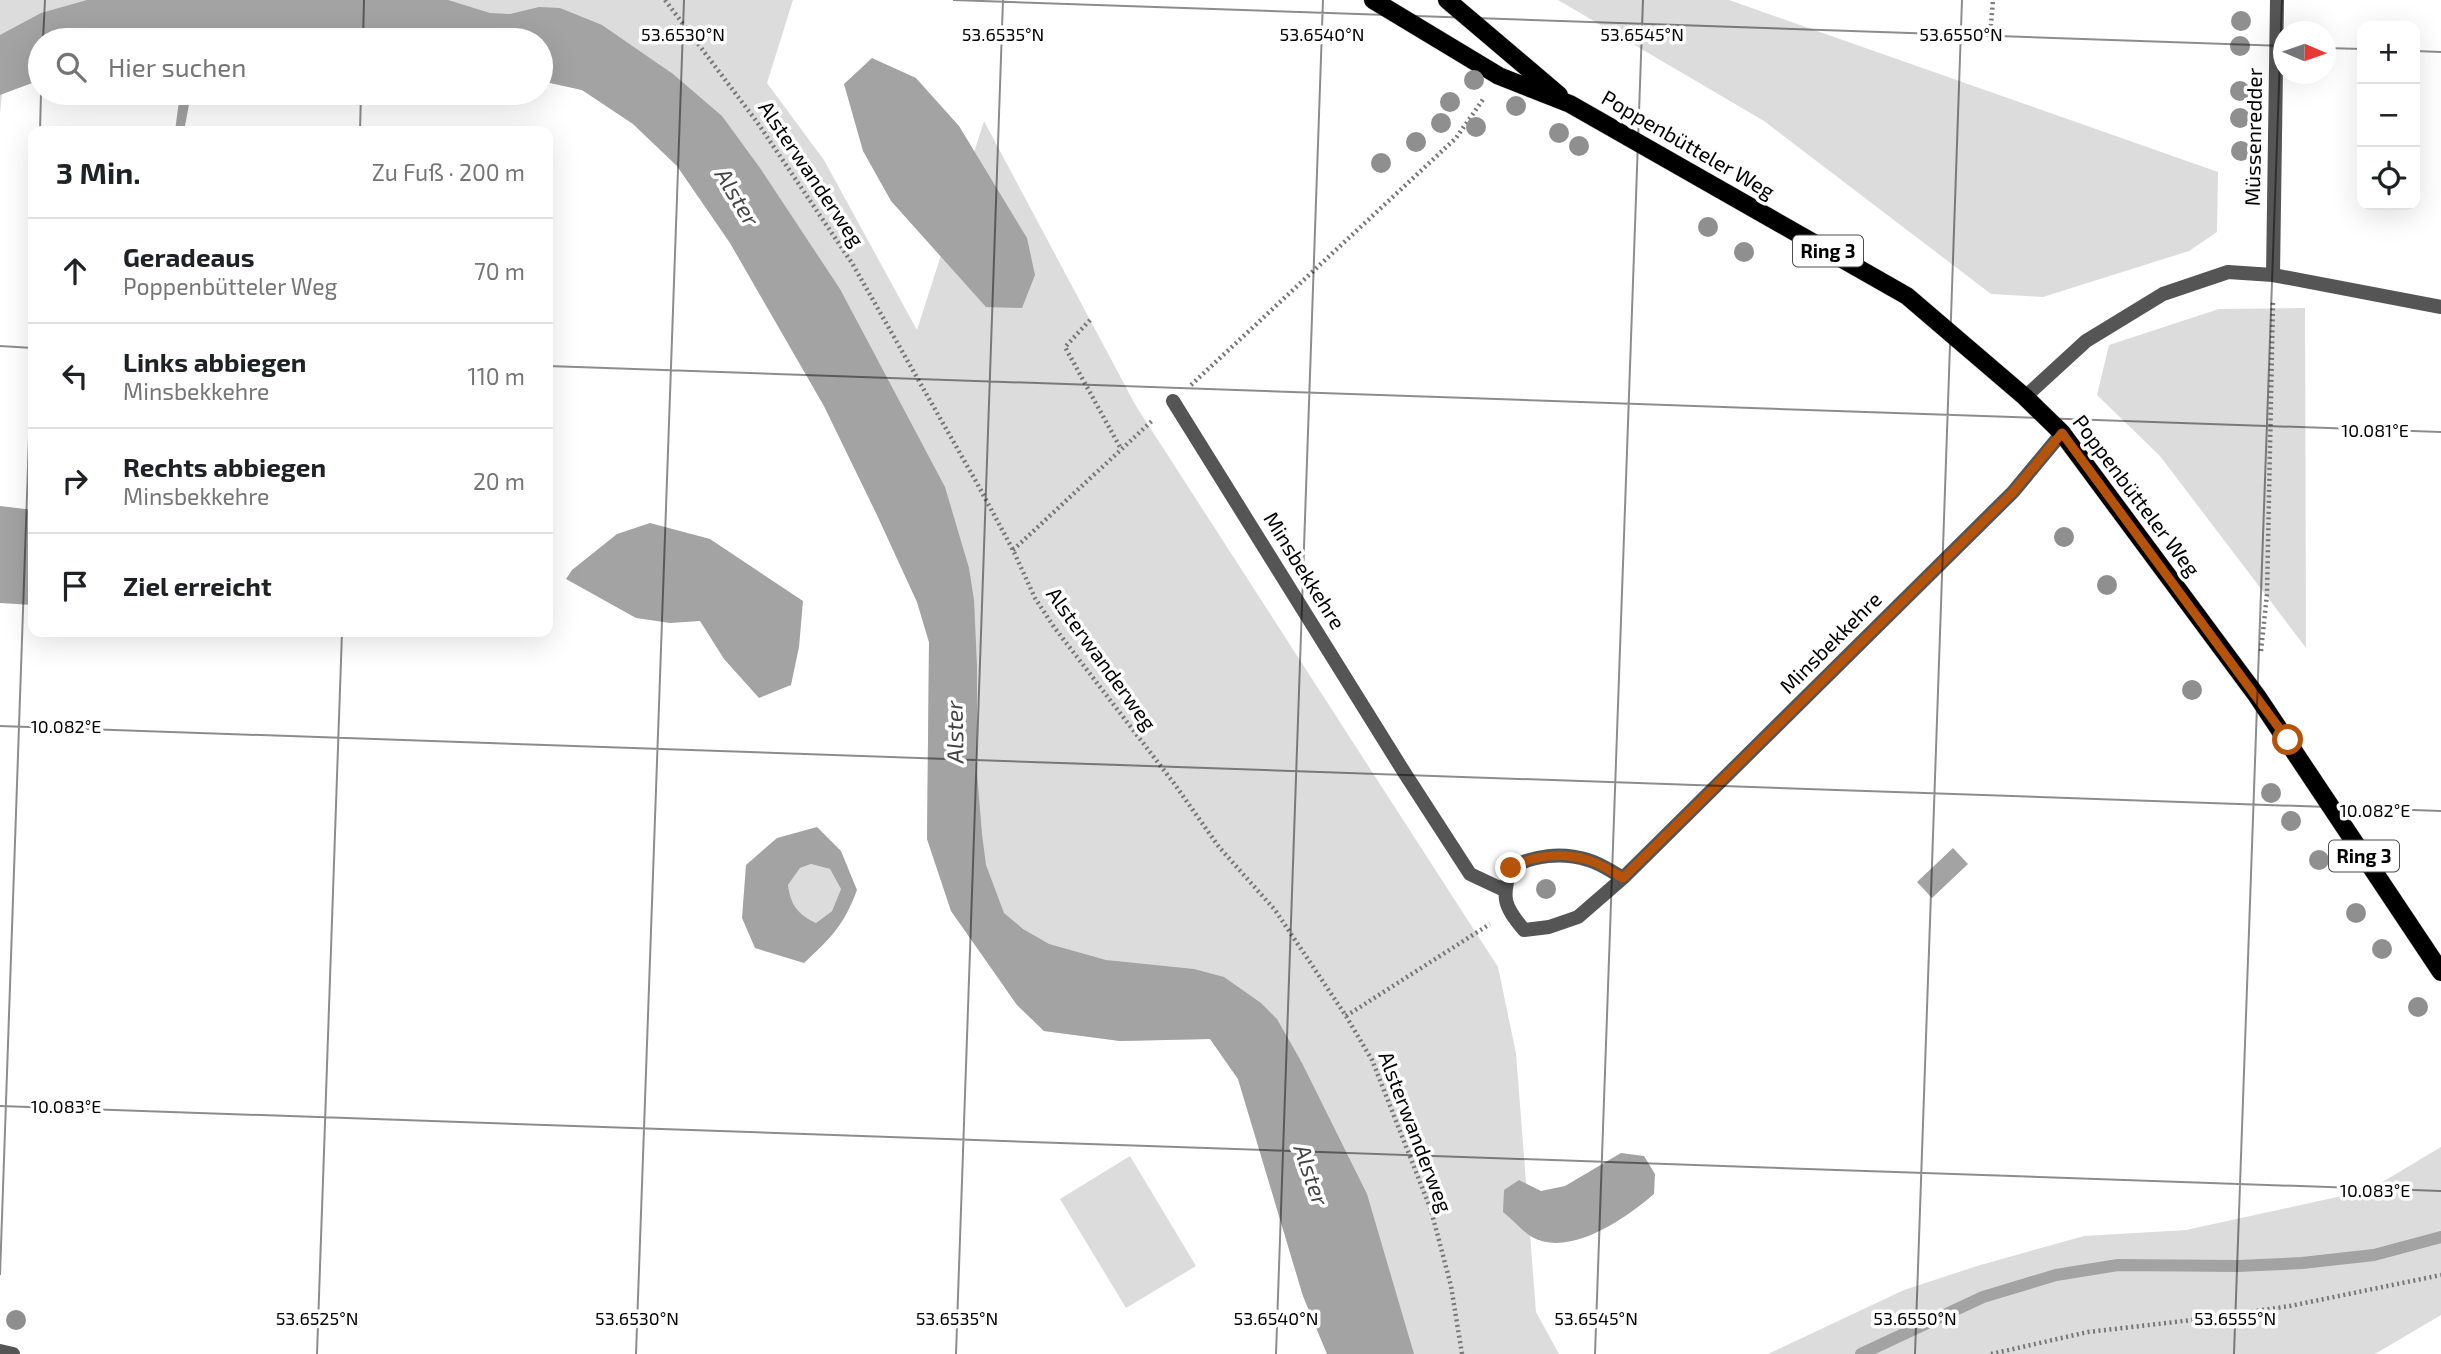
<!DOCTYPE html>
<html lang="de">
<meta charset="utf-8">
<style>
:root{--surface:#fff;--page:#f6f6f6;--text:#202124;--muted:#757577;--line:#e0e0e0}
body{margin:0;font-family:"Exo 2",sans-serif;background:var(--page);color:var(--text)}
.controls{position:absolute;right:21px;top:21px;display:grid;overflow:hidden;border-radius:14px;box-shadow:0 7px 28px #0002}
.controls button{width:63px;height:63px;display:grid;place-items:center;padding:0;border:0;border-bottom:2px solid var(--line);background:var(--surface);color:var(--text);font:35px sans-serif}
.compass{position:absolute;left:2273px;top:21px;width:63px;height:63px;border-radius:50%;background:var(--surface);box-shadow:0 7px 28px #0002;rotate:92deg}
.stop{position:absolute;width:21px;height:21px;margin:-16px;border:5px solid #b45309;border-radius:50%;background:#fff}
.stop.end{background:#b45309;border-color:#fff;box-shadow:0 2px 7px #0008}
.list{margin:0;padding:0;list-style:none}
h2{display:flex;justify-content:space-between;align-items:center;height:91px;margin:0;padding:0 28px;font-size:30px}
h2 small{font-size:23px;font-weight:400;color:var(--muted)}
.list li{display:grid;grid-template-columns:46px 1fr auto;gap:21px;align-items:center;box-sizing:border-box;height:105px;padding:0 28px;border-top:2px solid var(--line)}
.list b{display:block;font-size:26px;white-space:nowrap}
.list p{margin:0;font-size:23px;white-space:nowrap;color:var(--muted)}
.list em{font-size:23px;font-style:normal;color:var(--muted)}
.icon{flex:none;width:38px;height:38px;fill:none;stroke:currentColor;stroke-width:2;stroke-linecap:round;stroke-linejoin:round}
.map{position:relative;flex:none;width:2441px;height:1354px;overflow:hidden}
.search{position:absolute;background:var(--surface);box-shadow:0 7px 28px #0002;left:28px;top:28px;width:525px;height:77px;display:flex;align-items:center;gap:18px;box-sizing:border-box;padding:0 24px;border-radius:38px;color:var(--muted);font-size:26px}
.panel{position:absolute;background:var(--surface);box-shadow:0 7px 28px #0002;left:28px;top:126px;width:525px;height:511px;border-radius:14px}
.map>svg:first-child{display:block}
.green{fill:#dcdcdc}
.water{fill:#a3a3a3;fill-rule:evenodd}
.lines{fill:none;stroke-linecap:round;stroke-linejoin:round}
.stream{stroke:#a3a3a3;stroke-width:12}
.primary-casing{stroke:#dbdbdb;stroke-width:19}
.path{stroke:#777;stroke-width:4.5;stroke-dasharray:2 3.5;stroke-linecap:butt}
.street{stroke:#555;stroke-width:14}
.primary{stroke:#000;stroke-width:18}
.tree{fill:#8f8f8f}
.route{stroke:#b45309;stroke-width:9}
.ticks{fill:none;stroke:#000;stroke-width:2;stroke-opacity:0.45}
.labels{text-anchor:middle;stroke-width:7;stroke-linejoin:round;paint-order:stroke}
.shield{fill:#fff;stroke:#4c4c4c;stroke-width:2}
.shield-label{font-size:19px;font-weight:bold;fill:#000}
.street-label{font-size:21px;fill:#000;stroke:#fff}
.water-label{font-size:23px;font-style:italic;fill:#444;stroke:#fff}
.ticks-label{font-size:18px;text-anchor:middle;fill:#000;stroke:#fff;stroke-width:7;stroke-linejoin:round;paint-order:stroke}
</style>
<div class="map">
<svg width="2441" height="1354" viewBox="0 0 2441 1354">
<rect width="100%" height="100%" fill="#fff"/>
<path class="green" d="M 0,0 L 793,0 L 767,83 L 824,160 L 917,330 L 984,121 L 1136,406 L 1498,967 L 1516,1053 L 1536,1312 L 1559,1354 L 1327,1354 L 1303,1296 L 1238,1079 L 1210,1039 L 1120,1041 L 1044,1031 L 1017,1005 L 951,910 L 927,839 L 929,642 L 917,602 L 877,515 L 824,406 L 730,243 L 677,166 L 633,124 L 582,90 L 541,81 L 541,40 L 348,40 L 286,28 L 181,40 L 40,40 L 40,80 L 2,94 L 0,114 Z
M 1558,0 L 1729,0 L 2218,172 L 2217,232 L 2189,251 L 2043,297 L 1991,294 L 1764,121 Z
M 2305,308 L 2306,648 L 2160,456 L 2097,395 L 2109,345 L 2219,309 Z
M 811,864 L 830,869 L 841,889 L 832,911 L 816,923 C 798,914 791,906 788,885 L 800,868 Z
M 2441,1147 L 2441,1315 L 2375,1354 L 1768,1354 L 1904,1290 L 1977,1266 L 2084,1236 L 2186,1230 L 2369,1190 Z
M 1130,1156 L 1196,1266 L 1126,1308 L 1060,1199 Z"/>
<path class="water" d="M 87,0 L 448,0 L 490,13 L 510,14 L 539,7 L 560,8 L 602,25 L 673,74 L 722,116 L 760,168 L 840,289 L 945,487 L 969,568 L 974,600 L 977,666 L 977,772 L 982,834 L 986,865 L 1004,913 L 1023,929 L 1049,944 L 1106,960 L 1194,969 L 1224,977 L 1261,1003 L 1277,1019 L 1302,1063 L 1367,1194 L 1414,1354 L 1327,1354 L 1303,1296 L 1238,1079 L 1210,1039 L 1120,1041 L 1044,1031 L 1017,1005 L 951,911 L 927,839 L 929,642 L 917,602 L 877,515 L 824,406 L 730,243 L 677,166 L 633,124 L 582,90 L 541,81 L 541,40 L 348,40 L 286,28 L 181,40 L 40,40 L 40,80 L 0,95 L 0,35 L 41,13 Z
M 872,58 L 916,78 L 959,126 L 1027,238 L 1035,275 L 1022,308 L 986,307 L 891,201 L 863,151 L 844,84 Z
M 180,93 L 191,94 L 184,131 L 175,131 Z
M 0,506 L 33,510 L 33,605 L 0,603 Z
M 650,523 L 710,539 L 803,601 L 799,647 L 791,685 L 759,698 L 724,659 L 700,621 L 670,623 L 636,618 L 566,579 L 572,570 L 617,534 Z
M 817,827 L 841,851 L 857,890 C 844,925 831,938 804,963 L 755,948 L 742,918 L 746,865 L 777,838 ZM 811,864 L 830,869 L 841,889 L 832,911 L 816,923 C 798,914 791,906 788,885 L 800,868 Z
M 1953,848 L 1968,864 L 1932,898 L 1917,882 Z
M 1621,1153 L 1644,1156 L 1655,1174 L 1654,1194 C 1626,1218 1570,1258 1532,1237 C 1522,1231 1512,1219 1503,1212 L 1504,1190 L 1519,1180 L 1541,1191 L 1565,1186 Z"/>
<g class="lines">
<path class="stream" d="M 1861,1354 L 1983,1297 L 2056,1275 L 2118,1265 L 2238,1266 L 2302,1263 L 2374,1255 L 2441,1237"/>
<defs>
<path id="primary" d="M 1373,0 L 1499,76 L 1570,104 L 1907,296 L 2025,397 L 2062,433 L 2257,696 L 2441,972
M 1447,0 L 1559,95"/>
</defs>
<use href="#primary" class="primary-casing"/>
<path class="path" d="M 665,0 L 757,122 L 852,263 L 978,485 L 1013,550 L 1035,598 L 1054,627 L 1173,782 L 1219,847 L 1275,910 L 1346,1016 L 1372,1060 L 1431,1210 L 1451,1286 L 1462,1354
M 1990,37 L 1993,0
M 1090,320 L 1065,347 L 1121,449
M 1191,385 L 1456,138 L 1484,98
M 1013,550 L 1154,419
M 2261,651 L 2267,594 L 2273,300
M 1346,1016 L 1490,924
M 1991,1354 L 2088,1332 L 2201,1319 L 2290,1306 L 2441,1275"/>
<path class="street" d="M 2277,0 L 2273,275 L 2441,307
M 2025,397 L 2086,341 L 2163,294 L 2228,272 L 2273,275
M 1173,401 L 1404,772 L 1470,874 L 1504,890
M 1623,878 L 1578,917 L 1549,927 L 1524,930 C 1504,906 1501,898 1511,868 C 1533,855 1562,852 1588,860 C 1600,863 1612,872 1623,878 L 2013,492 L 2062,433
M 0,1351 L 13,1354"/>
<use href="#primary" class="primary"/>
</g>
<g class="tree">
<circle cx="2241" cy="21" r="10"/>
<circle cx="2240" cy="46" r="10"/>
<circle cx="1474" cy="80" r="10"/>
<circle cx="2240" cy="91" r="10"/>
<circle cx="1450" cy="102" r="10"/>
<circle cx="1516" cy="106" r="10"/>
<circle cx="2240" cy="118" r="10"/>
<circle cx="1441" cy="123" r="10"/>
<circle cx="1476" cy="127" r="10"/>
<circle cx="1559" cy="133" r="10"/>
<circle cx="1416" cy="142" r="10"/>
<circle cx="1579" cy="146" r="10"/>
<circle cx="2241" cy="151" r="10"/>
<circle cx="1381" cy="163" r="10"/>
<circle cx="1708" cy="227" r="10"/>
<circle cx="1744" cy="252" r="10"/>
<circle cx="2064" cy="537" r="10"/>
<circle cx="2107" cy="585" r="10"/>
<circle cx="2192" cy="690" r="10"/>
<circle cx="2271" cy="793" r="10"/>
<circle cx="2291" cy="821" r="10"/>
<circle cx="2319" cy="860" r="10"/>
<circle cx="1546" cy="889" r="10"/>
<circle cx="2356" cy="913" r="10"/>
<circle cx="2382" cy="949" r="10"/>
<circle cx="2418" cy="1007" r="10"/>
<circle cx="16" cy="1320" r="10"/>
</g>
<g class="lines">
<path class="route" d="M 1511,868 C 1533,855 1562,852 1588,860 C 1600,863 1612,872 1623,878 L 2013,492 L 2062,433 L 2288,740"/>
</g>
<path class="ticks" d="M 953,0 L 2284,46M 43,40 L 45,0M 363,40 L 364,0M 2326,48 L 2362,49M 2415,51 L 2441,52M 40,131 L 41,93M 360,131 L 361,93M 0,346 L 33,348M 548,366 L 2441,432M 0,726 L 2441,811M 0,1106 L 2441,1191M 0,1275 L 33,322M 317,1354 L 342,632M 636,1354 L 684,0M 956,1354 L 1003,0M 1276,1354 L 1323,0M 1595,1354 L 1643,0M 1915,1354 L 1962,0M 2234,1354 L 2282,0"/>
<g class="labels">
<g class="shield">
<rect x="1793" y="235.5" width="70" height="31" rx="5"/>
<rect x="2329" y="840.5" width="70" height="31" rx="5"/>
</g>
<g class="shield-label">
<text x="1828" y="258">Ring 3</text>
<text x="2364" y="863">Ring 3</text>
</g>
<g class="street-label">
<text transform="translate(2254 137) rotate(-89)" y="7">Müssenredder</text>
<text transform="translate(1688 145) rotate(30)" y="7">Poppenbütteler Weg</text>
<text transform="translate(811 174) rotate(56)" y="7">Alsterwanderweg</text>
<text transform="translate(2136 496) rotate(53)" y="7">Poppenbütteler Weg</text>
<text transform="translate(1304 571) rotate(58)" y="7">Minsbekkehre</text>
<text transform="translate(1831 643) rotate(-45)" y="7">Minsbekkehre</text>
<text transform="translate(1101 659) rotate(54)" y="7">Alsterwanderweg</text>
<text transform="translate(1415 1132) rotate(69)" y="7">Alsterwanderweg</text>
</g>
<g class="water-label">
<text transform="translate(737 197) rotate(59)" y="8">Alster</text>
<text transform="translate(955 732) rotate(-91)" y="8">Alster</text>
<text transform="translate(1311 1175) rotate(71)" y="8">Alster</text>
</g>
</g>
<g class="ticks-label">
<text x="683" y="41">53.6530°N</text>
<text x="1003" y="41">53.6535°N</text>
<text x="1322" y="41">53.6540°N</text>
<text x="1642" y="41">53.6545°N</text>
<text x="1961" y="41">53.6550°N</text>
<text x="2375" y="437">10.081°E</text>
<text x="66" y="733">10.082°E</text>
<text x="2375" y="817">10.082°E</text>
<text x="66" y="1113">10.083°E</text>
<text x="2375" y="1197">10.083°E</text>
<text x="317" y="1325">53.6525°N</text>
<text x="637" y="1325">53.6530°N</text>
<text x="957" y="1325">53.6535°N</text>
<text x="1276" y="1325">53.6540°N</text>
<text x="1596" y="1325">53.6545°N</text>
<text x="1915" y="1325">53.6550°N</text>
<text x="2235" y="1325">53.6555°N</text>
</g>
</svg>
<div class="controls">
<button>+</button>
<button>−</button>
<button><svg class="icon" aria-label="locate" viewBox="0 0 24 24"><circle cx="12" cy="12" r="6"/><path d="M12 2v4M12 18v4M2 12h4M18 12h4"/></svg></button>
</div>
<svg class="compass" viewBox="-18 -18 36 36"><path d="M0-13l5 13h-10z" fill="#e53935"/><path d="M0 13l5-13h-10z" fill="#757577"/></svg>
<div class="stop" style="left:2288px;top:740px"></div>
<div class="stop end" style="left:1511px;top:868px"></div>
<div class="search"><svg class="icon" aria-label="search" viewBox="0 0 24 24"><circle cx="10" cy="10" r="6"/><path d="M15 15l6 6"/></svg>Hier suchen</div>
<section class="panel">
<h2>3 Min.<small>Zu Fuß · 200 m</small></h2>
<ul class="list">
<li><svg class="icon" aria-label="ahead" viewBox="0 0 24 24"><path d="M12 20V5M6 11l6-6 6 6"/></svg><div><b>Geradeaus</b><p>Poppenbütteler Weg</p></div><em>70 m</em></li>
<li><svg class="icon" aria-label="left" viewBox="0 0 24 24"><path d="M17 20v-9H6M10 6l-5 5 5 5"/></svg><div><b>Links abbiegen</b><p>Minsbekkehre</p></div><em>110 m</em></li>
<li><svg class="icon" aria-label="right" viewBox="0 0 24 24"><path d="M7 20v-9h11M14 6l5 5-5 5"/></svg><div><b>Rechts abbiegen</b><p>Minsbekkehre</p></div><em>20 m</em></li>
<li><svg class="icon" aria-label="arrive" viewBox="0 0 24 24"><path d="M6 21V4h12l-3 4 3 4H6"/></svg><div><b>Ziel erreicht</b></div></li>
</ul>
</section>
</div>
